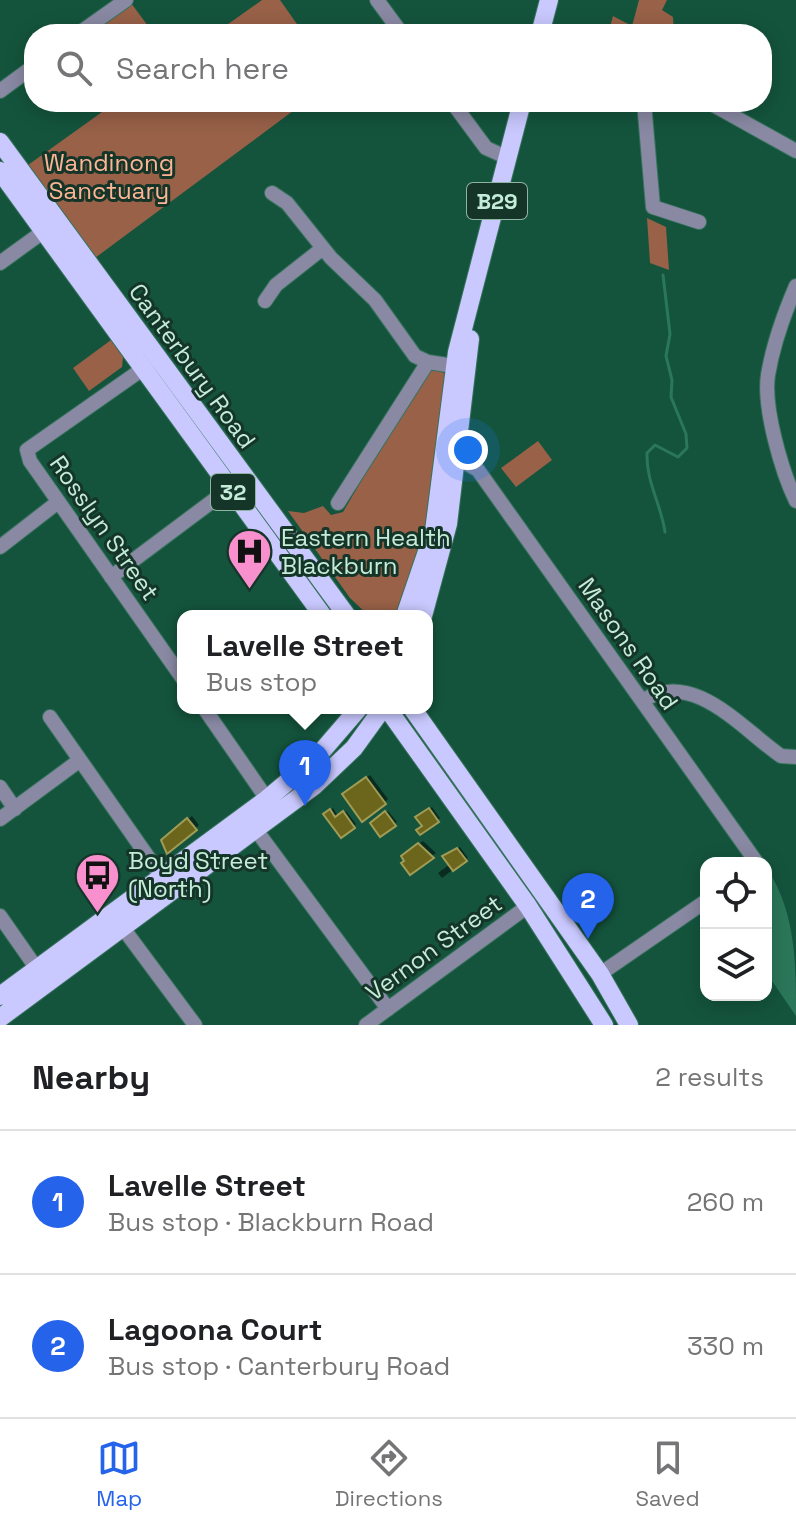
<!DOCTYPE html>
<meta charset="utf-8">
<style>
:root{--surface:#fff;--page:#f6f6f6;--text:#202124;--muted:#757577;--line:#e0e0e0;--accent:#2563eb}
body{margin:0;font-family:"Space Grotesk",sans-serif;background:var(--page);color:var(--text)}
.controls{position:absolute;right:24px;bottom:24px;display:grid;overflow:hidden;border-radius:16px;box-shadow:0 4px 20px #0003}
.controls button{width:72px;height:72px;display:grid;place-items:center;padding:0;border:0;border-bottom:2px solid var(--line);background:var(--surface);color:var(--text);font:40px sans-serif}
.you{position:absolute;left:468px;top:450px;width:28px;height:28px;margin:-20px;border:6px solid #fff;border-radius:50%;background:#1a73e8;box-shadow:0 0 0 12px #1a73e833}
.badge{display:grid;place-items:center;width:52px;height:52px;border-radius:50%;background:var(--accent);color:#fff;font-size:26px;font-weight:700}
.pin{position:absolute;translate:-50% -66px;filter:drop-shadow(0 2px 4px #0008)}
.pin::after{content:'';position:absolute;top:42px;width:28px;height:24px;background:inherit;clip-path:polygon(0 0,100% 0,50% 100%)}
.popup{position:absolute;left:177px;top:610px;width:256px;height:104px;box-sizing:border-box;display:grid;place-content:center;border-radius:16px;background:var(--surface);filter:drop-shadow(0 2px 6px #0005);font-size:26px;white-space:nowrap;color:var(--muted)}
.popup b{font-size:30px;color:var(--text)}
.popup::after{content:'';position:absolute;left:50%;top:100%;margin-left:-16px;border:16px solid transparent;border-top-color:var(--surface)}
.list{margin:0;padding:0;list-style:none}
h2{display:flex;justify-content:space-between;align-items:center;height:104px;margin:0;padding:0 32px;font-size:34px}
h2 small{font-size:26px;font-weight:400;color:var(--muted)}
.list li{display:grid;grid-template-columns:52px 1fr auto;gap:24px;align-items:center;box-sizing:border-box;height:144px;padding:0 32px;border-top:2px solid var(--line)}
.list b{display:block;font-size:30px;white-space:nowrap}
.list p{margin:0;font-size:26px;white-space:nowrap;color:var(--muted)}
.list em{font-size:26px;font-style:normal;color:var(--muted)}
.icon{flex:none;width:44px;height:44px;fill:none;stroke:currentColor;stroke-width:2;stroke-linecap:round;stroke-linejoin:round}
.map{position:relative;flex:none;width:796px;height:1025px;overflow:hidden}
.search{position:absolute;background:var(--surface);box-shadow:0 4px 20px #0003;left:24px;right:24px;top:24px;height:88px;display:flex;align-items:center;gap:20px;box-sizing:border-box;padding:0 28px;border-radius:32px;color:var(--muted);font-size:30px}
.sheet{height:392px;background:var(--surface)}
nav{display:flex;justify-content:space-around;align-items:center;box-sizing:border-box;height:112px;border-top:2px solid var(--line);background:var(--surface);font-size:22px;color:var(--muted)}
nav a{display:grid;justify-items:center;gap:4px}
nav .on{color:var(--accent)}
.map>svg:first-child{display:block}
.green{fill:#986148}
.water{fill:#2b775a}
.shadow{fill:#0007}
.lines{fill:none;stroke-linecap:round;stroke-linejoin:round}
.stream{stroke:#2b775a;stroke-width:3}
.building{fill:#6c661c;stroke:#a19c55;stroke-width:2}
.minor-casing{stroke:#37725c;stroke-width:16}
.major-casing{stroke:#37725c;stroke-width:20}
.minor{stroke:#8989a4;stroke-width:14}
.major{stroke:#c9c9ff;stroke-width:18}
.labels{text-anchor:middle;stroke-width:6;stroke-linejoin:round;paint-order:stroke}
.shield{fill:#143528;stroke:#90b4a4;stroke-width:2}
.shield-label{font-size:22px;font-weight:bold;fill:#c5ebd9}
.park-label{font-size:24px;fill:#fdb595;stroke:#143528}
.street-label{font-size:24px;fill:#c5ebd9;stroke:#143528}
.poi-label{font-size:24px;fill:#c5ebd9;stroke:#143528;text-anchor:start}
</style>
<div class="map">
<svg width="796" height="1025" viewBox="0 0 796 1025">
<rect width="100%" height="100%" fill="#14543d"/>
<path class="green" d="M 262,0 L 280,0 L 304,34 L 214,34 Z
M 639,0 L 667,0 L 662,10 L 673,17 L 674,34 L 608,34 L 613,16 L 632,26 Z
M 131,3 L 154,34 L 88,34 Z
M 116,102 L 305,102 L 95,258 L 28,165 Z
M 647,218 L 666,227 L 669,270 L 650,263 Z
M 111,340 L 123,357 L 122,367 L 89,391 L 73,368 Z
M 436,369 L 446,374 L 426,542 L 397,616 L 369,616 L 350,598 L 288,511 L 304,513 L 323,506 L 331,515 L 343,512 L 425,372 Z
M 538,441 L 552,460 L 516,487 L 501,468 Z"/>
<path class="water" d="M 768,870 C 796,914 796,965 796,1016 L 770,978 L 766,966 Z"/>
<path class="shadow" d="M 370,775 L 388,799 L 384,803 L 348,791 Z
M 432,807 L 440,818 L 421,833 L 424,826 L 418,817 Z
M 333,808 L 338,816 L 346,811 L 356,824 L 341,835 L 326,814 Z
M 388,811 L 397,822 L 381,834 L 373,823 Z
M 192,816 L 199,825 L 195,829 L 167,836 Z
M 423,841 L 436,853 L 410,872 L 407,853 Z
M 460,847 L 468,858 L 442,878 L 438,873 L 450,864 L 447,855 Z"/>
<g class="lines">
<path class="stream" d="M 663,275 L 670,334 L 666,356 L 672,380 L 671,397 L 686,434 L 687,448 L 678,457 L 655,445 L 647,453 C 646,482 661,504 665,532"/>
</g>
<path class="building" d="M 366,777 L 386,804 L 362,822 L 342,794 Z
M 429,808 L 439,822 L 420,835 L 416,830 L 422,826 L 415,817 Z
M 330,809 L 335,817 L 343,811 L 355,828 L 341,838 L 323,814 Z
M 385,811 L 396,826 L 380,837 L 370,823 Z
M 187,818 L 197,830 L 167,854 L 161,840 Z
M 418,843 L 434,858 L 410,875 L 401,863 L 404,861 L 401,856 Z
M 457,848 L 467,861 L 453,871 L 442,856 Z"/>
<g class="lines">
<defs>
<path id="minor" d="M 377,0 L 402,34
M 78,34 L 126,0
M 0,91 L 34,66
M 452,102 L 486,148 L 508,158
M 644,102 L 653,207 L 699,222
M 708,102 L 796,151
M 272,193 L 287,203 L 331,258 L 375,300 L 415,356 L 428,362 L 454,366
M 0,263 L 51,226
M 796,286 C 784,314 773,345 768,375 C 763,408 782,472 796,501
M 265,301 L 276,285 L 323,248
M 147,362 L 144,368 L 27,450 L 30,461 L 183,679
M 457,458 L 478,470 L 757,863
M 338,503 L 428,362
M 0,547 L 58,502
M 111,577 L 230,488
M 642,701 C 693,668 742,729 781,756 L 796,757
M 204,708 L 267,799
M 50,717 L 162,877
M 0,787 L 15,809
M 0,819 L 80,760
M 256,830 L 388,1009
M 0,916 L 37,969
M 117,920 L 195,1025
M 600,974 L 706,901
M 366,1025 L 528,906"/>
<path id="major" d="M 540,34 L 549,0
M 0,142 L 347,616
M 0,171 L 323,616
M 405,616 L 434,531 L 457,352 L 522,102
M 423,616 L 448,524 L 470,339
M 387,708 L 528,906 L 604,1025
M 412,708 L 600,974 L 629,1025
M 0,996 L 267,799 L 316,758 L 359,708
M 0,1018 L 314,786 L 354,748 L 383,708"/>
</defs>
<use href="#minor" class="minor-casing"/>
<use href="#major" class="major-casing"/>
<use href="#minor" class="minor"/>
<use href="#major" class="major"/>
</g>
<defs>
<symbol id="hospital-pin" viewBox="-11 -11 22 30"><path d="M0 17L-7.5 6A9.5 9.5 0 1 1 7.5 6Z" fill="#f790cd" stroke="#143528"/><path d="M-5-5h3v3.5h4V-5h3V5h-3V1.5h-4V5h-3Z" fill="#111"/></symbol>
<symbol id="bus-pin" viewBox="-11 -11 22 30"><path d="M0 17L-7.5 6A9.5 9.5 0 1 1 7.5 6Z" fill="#f790cd" stroke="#143528"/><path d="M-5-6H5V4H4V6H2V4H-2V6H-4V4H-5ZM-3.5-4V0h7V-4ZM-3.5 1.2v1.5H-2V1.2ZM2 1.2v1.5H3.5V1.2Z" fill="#111"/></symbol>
</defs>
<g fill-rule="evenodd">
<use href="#hospital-pin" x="224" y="526" width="51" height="69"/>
<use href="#bus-pin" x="72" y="850" width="51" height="69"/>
</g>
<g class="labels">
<g class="shield">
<rect x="467" y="183" width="60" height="36" rx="6"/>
<rect x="211" y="474" width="44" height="36" rx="6"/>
</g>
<g class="shield-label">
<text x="497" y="209">B29</text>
<text x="233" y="500">32</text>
</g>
<g class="park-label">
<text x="109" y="171">Wandinong<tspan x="109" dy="28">Sanctuary</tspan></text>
</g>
<g class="street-label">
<text transform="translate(192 366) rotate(54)" y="8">Canterbury Road</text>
<text transform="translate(104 528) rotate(55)" y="8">Rosslyn Street</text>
<text transform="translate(628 644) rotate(55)" y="8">Masons Road</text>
<text transform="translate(434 948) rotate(-36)" y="8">Vernon Street</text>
</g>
<g class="poi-label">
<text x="281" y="546">Eastern Health<tspan x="281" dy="28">Blackburn</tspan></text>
<text x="128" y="869">Boyd Street<tspan x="128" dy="28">(North)</tspan></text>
</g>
</g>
</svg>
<div class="controls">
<button><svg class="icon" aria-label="locate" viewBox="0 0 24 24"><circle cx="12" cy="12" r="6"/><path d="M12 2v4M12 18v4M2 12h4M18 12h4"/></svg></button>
<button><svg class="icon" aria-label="layers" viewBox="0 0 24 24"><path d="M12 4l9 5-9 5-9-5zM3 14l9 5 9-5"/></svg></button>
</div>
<div class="you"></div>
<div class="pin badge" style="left:305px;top:806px">1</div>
<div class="popup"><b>Lavelle Street</b>Bus stop</div>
<div class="pin badge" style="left:588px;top:939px">2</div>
<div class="search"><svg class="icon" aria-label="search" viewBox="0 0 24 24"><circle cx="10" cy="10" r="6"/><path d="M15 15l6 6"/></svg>Search here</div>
</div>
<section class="sheet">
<h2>Nearby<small>2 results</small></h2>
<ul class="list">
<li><span class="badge">1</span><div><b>Lavelle Street</b><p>Bus stop · Blackburn Road</p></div><em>260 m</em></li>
<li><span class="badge">2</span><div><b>Lagoona Court</b><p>Bus stop · Canterbury Road</p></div><em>330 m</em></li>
</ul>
</section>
<nav>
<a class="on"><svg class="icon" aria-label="map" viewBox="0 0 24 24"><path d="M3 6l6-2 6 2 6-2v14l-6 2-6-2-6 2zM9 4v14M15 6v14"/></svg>Map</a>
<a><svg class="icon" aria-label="directions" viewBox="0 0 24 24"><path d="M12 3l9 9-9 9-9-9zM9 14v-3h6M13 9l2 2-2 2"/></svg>Directions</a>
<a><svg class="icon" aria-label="saved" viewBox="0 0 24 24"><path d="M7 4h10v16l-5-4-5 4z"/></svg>Saved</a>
</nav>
